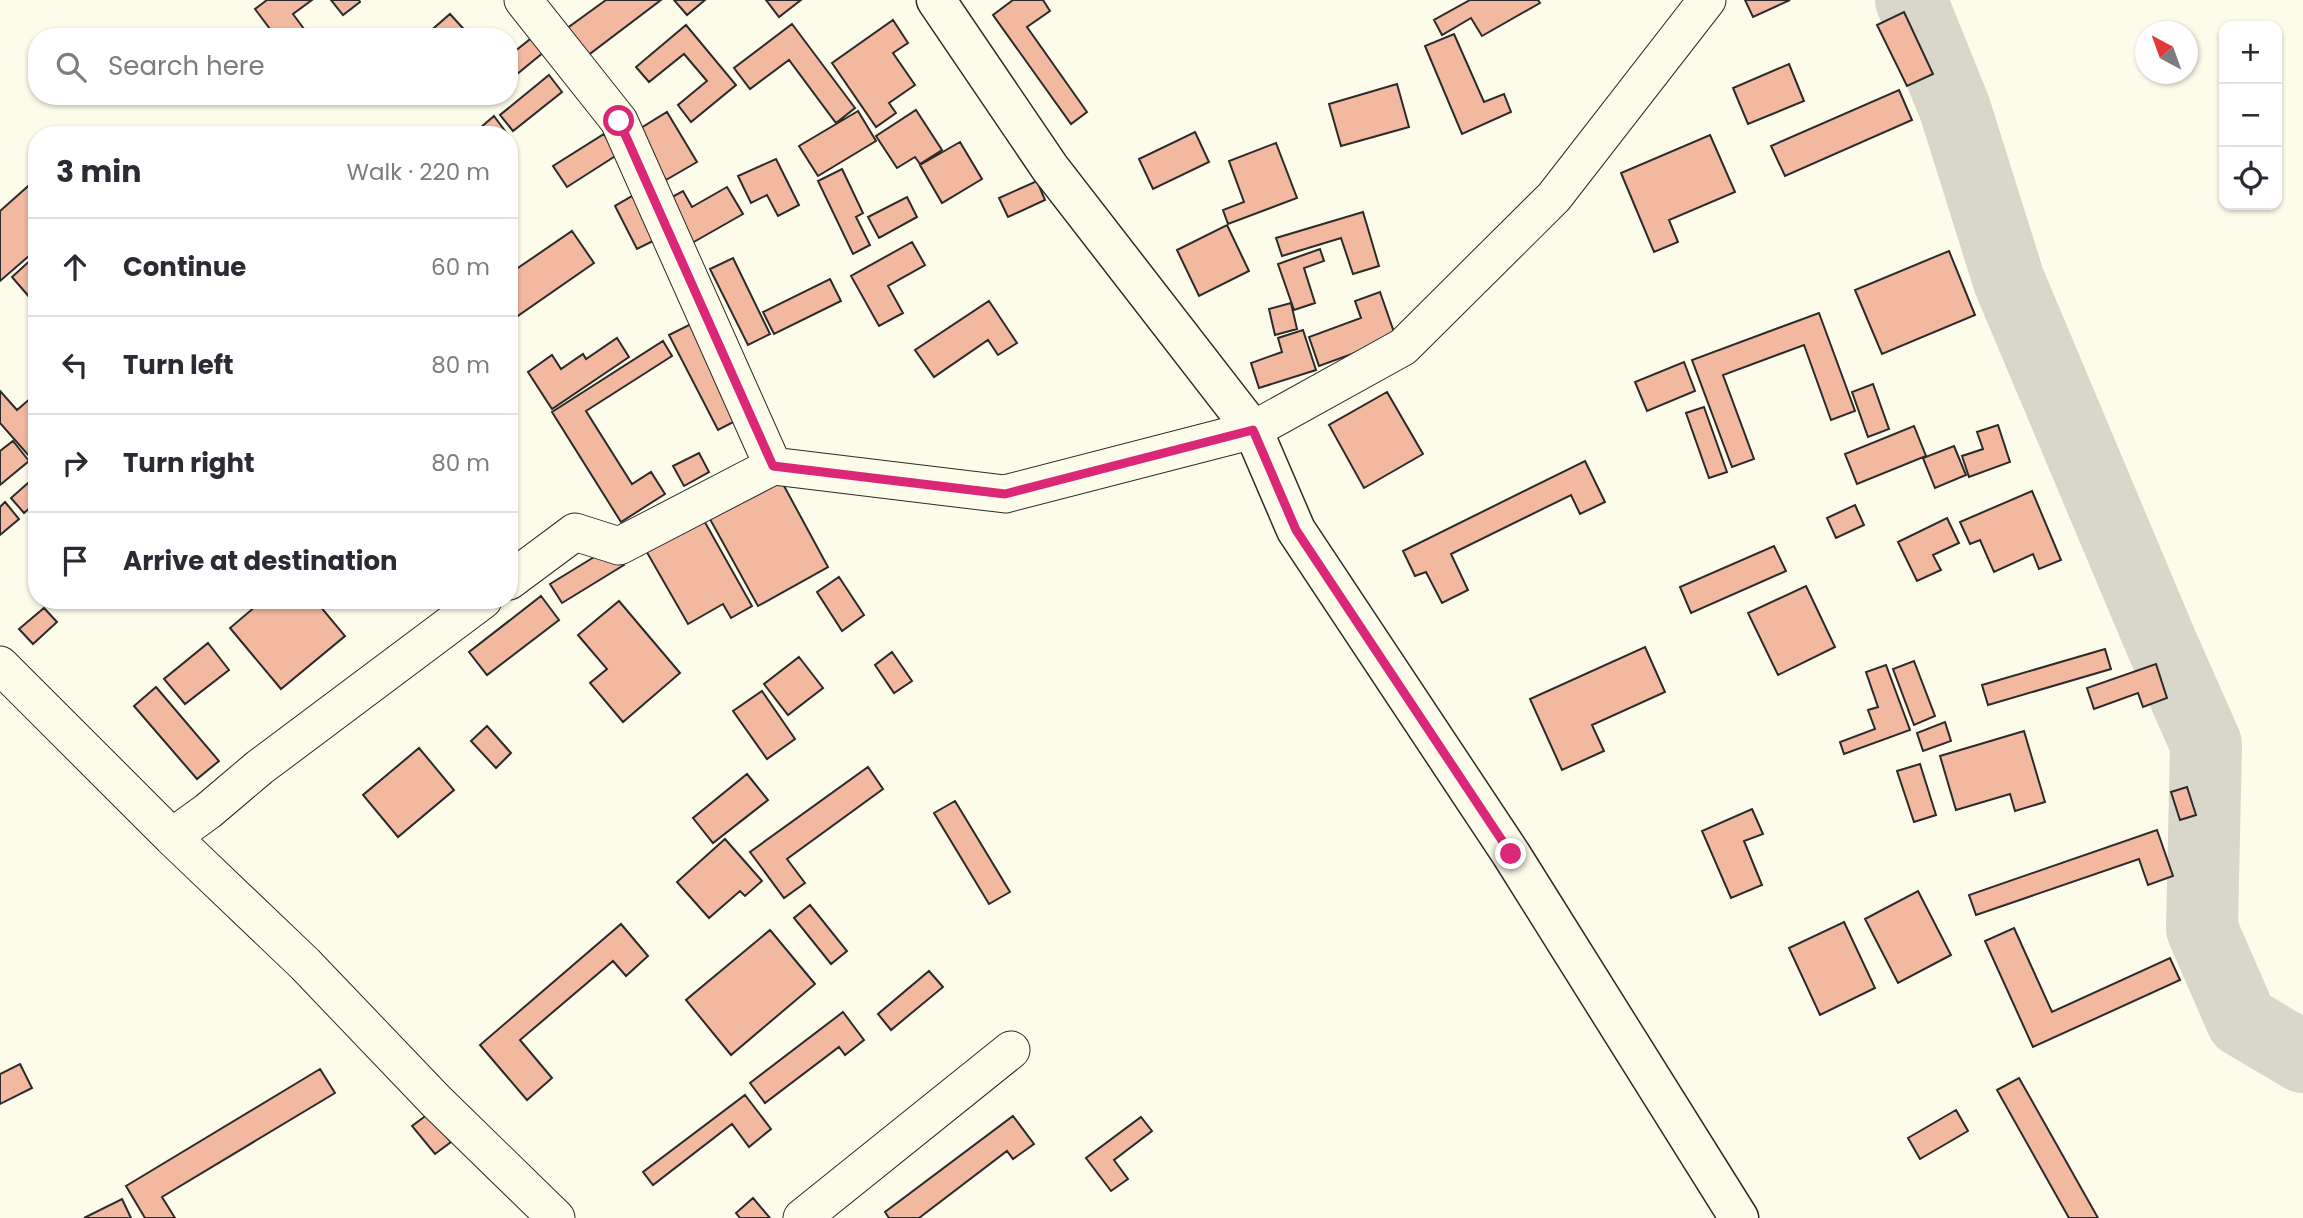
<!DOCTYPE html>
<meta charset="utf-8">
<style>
:root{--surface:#fff;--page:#f2f2f3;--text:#2b2b33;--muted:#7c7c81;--line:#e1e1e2}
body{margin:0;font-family:Poppins,sans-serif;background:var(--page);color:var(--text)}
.controls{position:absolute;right:21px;top:21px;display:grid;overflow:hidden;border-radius:14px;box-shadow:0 2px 5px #0004}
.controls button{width:63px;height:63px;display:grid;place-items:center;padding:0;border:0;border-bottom:2px solid var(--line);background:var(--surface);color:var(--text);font:35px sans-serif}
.compass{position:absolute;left:2135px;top:21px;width:63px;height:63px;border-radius:50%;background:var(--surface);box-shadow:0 2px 5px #0004;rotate:319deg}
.stop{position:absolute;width:21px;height:21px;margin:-16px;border:5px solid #db2777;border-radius:50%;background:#fff}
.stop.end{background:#db2777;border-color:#fff;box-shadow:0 2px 7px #0008}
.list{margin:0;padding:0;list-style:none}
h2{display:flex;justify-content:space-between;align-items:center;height:91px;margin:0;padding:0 28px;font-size:30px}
h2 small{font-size:23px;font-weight:400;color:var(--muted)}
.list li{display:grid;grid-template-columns:46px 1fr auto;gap:21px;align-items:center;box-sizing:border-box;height:98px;padding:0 28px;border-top:2px solid var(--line)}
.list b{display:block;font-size:26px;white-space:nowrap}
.list em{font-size:23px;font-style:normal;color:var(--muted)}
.icon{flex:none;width:38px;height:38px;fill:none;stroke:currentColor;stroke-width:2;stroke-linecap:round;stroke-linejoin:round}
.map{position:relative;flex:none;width:2303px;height:1218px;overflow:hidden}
.search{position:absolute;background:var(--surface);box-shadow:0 2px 5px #0004;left:28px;top:28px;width:490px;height:77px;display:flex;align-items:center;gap:18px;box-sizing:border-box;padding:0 24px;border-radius:28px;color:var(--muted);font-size:26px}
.panel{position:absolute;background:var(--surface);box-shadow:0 2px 5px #0004;left:28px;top:126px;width:490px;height:483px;border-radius:28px}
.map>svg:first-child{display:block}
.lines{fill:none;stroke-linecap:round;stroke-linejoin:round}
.river{stroke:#d8d7c9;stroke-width:72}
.building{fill:#f2b8a0;stroke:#2b2b2b;stroke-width:2}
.street-casing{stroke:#2b2b2b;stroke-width:39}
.secondary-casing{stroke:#2b2b2b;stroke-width:41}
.street{stroke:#fdfbea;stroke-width:37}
.secondary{stroke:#fdfbea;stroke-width:38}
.route{stroke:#db2777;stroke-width:9}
</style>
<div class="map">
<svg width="2303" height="1218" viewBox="0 0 2303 1218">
<rect width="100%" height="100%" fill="#fdfbea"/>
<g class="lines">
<path class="river" d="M 1911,0 L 1955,109 L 2009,281 L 2163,647 L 2206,744 L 2202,929 L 2242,1021 L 2303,1057"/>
</g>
<path class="building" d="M 267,0 L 312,0 L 293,14 L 307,33 L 302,37 L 276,37 L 255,9 Z
M 331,0 L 359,0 L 360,2 L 343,15 Z
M 606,0 L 661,0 L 587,56 L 566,29 Z
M 674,0 L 705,0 L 687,15 Z
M 766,0 L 801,0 L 779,17 Z
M 1013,0 L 1043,0 L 1050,11 L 1027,27 L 1087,112 L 1071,124 L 993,15 Z
M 1470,0 L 1538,0 L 1540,3 L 1482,36 L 1471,18 L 1442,35 L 1434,20 Z
M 1745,0 L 1790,0 L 1753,17 Z
M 1904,12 L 1933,74 L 1907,86 L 1877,25 Z
M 450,14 L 471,37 L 429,37 L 427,34 Z
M 893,20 L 908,43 L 893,53 L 915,85 L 889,103 L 896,113 L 876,127 L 832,63 Z
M 792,24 L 855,108 L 836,123 L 789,60 L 750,89 L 734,68 Z
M 686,25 L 736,85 L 691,122 L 678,105 L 707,81 L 684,54 L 649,82 L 636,67 Z
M 539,32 L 550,47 L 511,79 L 509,76 L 509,56 Z
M 1454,34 L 1484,102 L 1504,94 L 1511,112 L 1462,134 L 1425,46 Z
M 1789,64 L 1804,101 L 1748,124 L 1733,88 Z
M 549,75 L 562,92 L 513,131 L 500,115 Z
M 1397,84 L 1409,127 L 1341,146 L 1329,104 Z
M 1899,90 L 1912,120 L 1785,176 L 1771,146 Z
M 916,110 L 942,150 L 920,164 L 915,157 L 897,168 L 876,136 Z
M 858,111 L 876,141 L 818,176 L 799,146 Z
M 667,112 L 697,162 L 666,180 L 636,131 Z
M 494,116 L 508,135 L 472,135 Z
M 1195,132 L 1209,162 L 1153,189 L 1139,159 Z
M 604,134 L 617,155 L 567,187 L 553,166 Z
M 1710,135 L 1735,192 L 1669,220 L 1678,242 L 1654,252 L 1621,173 Z
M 960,142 L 982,179 L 942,203 L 920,165 Z
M 1276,143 L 1297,198 L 1228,224 L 1223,210 L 1244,202 L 1229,161 Z
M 776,159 L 799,205 L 778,216 L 767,195 L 751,203 L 738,176 Z
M 842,169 L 863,213 L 856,217 L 870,245 L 853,254 L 818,181 Z
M 35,180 L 37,249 L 0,281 L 0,211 Z
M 1037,181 L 1045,200 L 1008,217 L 999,198 Z
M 727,187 L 743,214 L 685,247 L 661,203 L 683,191 L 692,207 Z
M 634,195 L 657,239 L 637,249 L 615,206 Z
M 907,197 L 917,217 L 879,238 L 868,217 Z
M 1363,212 L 1379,266 L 1353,274 L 1341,238 L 1282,256 L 1276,238 Z
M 1227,225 L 1249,271 L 1199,296 L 1177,250 Z
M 572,231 L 594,263 L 509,322 L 509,274 Z
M 912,242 L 925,265 L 888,286 L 903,313 L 879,326 L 851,276 Z
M 1320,249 L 1324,261 L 1304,268 L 1315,303 L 1294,310 L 1278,264 Z
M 1949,251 L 1975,315 L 1882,354 L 1855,290 Z
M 34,257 L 37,261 L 37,306 L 12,277 Z
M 733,258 L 770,334 L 748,345 L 710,269 Z
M 830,279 L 841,301 L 774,334 L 763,312 Z
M 1380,292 L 1396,338 L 1319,366 L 1309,337 L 1361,318 L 1355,301 Z
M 989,301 L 1017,343 L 998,355 L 988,340 L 934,377 L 915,350 Z
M 1291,303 L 1297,329 L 1275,335 L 1269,309 Z
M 1819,313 L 1855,411 L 1831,420 L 1804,345 L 1723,375 L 1754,459 L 1732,467 L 1692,360 Z
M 695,322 L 745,416 L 718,430 L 669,335 Z
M 1303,330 L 1316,370 L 1259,388 L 1251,363 L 1282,352 L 1278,338 Z
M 617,338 L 629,357 L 552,409 L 528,372 L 552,355 L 561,369 L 583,354 L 586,359 Z
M 663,341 L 672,356 L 586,411 L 632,484 L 651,472 L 665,494 L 621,522 L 552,412 Z
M 1684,362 L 1695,391 L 1647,411 L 1635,382 Z
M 1873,384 L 1889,429 L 1868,437 L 1852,392 Z
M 0,391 L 17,410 L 32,397 L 37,402 L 37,450 L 29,456 L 0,423 Z
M 1387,392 L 1423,454 L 1364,488 L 1329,425 Z
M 1704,407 L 1727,472 L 1709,478 L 1686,413 Z
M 1998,425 L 2010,462 L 1969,477 L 1962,456 L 1983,449 L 1977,432 Z
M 1914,426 L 1926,456 L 1857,484 L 1845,454 Z
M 13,441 L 29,461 L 0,485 L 0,451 Z
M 1954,446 L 1966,475 L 1935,488 L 1923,458 Z
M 699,453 L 709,472 L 684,486 L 673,466 Z
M 1585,461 L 1605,502 L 1580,514 L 1571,495 L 1451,554 L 1468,590 L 1442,603 L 1426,572 L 1415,576 L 1403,551 Z
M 777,473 L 828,567 L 758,606 L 706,512 Z
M 37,475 L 37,502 L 24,513 L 11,498 Z
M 2032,491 L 2061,560 L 2039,569 L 2033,554 L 1994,572 L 1980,540 L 1970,544 L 1960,522 Z
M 5,502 L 19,519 L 0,535 L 0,507 Z
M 1855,505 L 1864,525 L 1836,538 L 1827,518 Z
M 702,517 L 752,606 L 731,618 L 723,604 L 688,624 L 645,549 Z
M 1947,518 L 1959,543 L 1933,555 L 1941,570 L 1917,581 L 1898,542 Z
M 612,546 L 624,565 L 562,603 L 550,584 Z
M 1774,546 L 1786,571 L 1691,613 L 1680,587 Z
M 839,577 L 864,615 L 842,631 L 817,592 Z
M 1806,586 L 1835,647 L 1778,675 L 1748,613 Z
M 541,596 L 559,620 L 487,675 L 469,652 Z
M 263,600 L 315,600 L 345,636 L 281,689 L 230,628 Z
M 619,601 L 680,673 L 623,722 L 590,683 L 607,669 L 578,635 Z
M 44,608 L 57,622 L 33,644 L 19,629 Z
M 208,643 L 229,670 L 185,704 L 164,679 Z
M 1645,647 L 1665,692 L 1592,725 L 1604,751 L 1562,770 L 1530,699 Z
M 2105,649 L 2111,669 L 1988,705 L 1982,685 Z
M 892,652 L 912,681 L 894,693 L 875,665 Z
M 799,657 L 823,688 L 788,715 L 764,684 Z
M 1914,661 L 1935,716 L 1914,725 L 1893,669 Z
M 2156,664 L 2167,698 L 2143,707 L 2138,693 L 2094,709 L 2087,688 Z
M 1886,665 L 1910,730 L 1844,754 L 1840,742 L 1875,729 L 1868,710 L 1878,707 L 1866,672 Z
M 156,687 L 219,761 L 197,779 L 134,706 Z
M 762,691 L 795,739 L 767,759 L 733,711 Z
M 1945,722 L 1951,741 L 1923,751 L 1917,733 Z
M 487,726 L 511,753 L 496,768 L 471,741 Z
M 2024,731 L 2045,802 L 2015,811 L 2010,794 L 1956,810 L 1940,756 Z
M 419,748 L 454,790 L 398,837 L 363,795 Z
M 1920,764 L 1936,815 L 1914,822 L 1897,771 Z
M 868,767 L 883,789 L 787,859 L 805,883 L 784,898 L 750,852 Z
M 747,774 L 768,800 L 713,843 L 693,818 Z
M 2187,787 L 2196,815 L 2180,820 L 2171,792 Z
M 955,801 L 1010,892 L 989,904 L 934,813 Z
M 1752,809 L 1763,834 L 1744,841 L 1762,885 L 1731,898 L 1702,831 Z
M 2157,830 L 2173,876 L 2148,885 L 2139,859 L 1976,915 L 1969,895 Z
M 725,839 L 762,881 L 745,896 L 740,891 L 709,918 L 677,882 Z
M 1918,891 L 1951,955 L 1898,983 L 1865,919 Z
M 810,905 L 847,951 L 831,964 L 794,918 Z
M 1844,922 L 1875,988 L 1820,1015 L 1789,948 Z
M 621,924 L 648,956 L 626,976 L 613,961 L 520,1040 L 552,1078 L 527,1100 L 480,1045 Z
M 2014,928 L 2052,1012 L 2170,958 L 2180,980 L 2033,1047 L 1985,941 Z
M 770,930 L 815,984 L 731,1055 L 686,1000 Z
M 929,971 L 943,987 L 891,1030 L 878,1014 Z
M 843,1012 L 864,1040 L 845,1055 L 839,1047 L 765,1103 L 750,1083 Z
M 20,1064 L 32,1088 L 0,1104 L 0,1074 Z
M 320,1069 L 335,1093 L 162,1197 L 175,1218 L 145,1218 L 126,1186 Z
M 2019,1078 L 2098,1218 L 2069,1218 L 1997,1090 Z
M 745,1095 L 771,1129 L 749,1147 L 732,1124 L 653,1185 L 643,1172 Z
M 1956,1110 L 1968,1131 L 1920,1159 L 1908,1138 Z
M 428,1114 L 451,1142 L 435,1154 L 412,1126 Z
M 1013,1116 L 1034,1144 L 1013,1159 L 1007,1151 L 919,1218 L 889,1218 L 885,1212 Z
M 1141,1117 L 1152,1131 L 1114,1160 L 1128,1179 L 1111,1191 L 1086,1158 Z
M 753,1198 L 770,1218 L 740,1218 L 736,1213 Z
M 122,1199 L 131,1218 L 84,1218 Z"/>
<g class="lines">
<defs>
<path id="street" d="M 523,0 L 619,121 L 773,466
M 509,581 L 575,532 L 619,546 L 773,466 L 1005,494 L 1253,430 L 1403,347 L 1554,197 L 1707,0
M 0,665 L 172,837 L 305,964 L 436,1101 L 556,1218
M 172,837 L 208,811 L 260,767 L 483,600
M 802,1218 L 1011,1050"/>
<path id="secondary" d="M 936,0 L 1050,168 L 1253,430 L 1296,530 L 1511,854 L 1739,1218"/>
</defs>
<use href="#street" class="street-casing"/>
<use href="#secondary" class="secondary-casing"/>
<use href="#street" class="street"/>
<use href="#secondary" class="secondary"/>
</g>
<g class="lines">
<path class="route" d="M 619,121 L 773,466 L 1005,494 L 1253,430 L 1296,530 L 1511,854"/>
</g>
</svg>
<div class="controls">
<button>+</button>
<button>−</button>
<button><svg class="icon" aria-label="locate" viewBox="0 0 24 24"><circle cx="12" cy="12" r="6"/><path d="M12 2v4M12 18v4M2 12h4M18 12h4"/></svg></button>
</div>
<svg class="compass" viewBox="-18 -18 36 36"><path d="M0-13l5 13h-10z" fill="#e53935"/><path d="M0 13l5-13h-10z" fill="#7c7c81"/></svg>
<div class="stop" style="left:619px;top:121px"></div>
<div class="stop end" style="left:1511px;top:854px"></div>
<div class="search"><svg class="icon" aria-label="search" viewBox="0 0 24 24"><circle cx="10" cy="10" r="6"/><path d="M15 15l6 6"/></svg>Search here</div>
<section class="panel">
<h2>3 min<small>Walk · 220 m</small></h2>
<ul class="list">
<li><svg class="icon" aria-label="ahead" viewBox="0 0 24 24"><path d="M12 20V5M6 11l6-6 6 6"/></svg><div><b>Continue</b></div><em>60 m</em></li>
<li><svg class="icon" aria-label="left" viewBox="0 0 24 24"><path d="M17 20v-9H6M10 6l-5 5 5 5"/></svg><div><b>Turn left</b></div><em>80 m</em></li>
<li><svg class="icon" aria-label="right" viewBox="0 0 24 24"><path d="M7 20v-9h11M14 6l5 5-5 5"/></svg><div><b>Turn right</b></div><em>80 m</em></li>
<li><svg class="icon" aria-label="arrive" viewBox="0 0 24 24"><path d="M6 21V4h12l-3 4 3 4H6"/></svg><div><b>Arrive at destination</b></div></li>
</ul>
</section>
</div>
